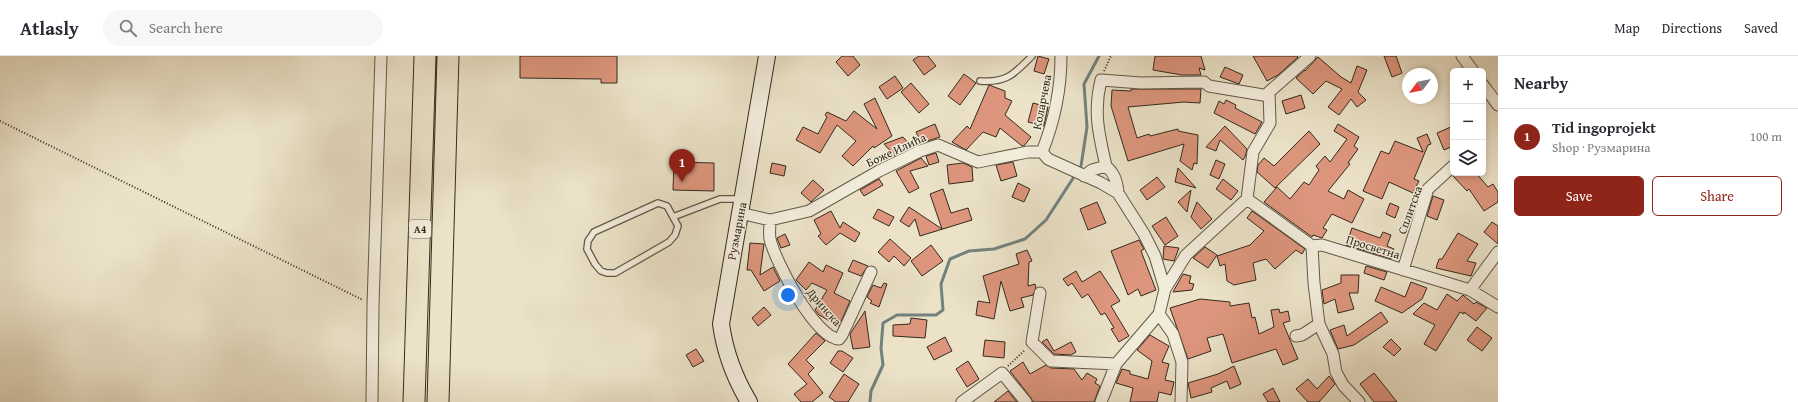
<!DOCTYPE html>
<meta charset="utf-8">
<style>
:root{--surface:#fff;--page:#f7f7f7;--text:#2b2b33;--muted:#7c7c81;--line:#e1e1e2;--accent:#8f2418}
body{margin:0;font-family:"Gentium Book Plus",serif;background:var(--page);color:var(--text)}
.controls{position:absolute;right:12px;top:12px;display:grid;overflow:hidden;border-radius:6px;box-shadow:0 2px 6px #0003}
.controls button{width:36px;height:36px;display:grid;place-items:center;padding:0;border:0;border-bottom:1px solid var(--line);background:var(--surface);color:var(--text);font:20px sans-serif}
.compass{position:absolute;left:1402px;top:12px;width:36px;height:36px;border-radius:50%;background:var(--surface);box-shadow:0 2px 6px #0003;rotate:238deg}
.you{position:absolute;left:788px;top:239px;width:14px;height:14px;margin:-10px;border:3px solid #fff;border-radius:50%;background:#1a73e8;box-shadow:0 0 0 6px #1a73e833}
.badge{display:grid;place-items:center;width:26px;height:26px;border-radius:50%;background:var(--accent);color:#fff;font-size:13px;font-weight:700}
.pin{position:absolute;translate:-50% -33px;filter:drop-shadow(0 1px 2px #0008)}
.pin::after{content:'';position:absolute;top:21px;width:14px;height:12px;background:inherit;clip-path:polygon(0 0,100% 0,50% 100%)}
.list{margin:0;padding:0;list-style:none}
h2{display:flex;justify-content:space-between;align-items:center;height:52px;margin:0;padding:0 16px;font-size:17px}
h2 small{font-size:13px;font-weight:400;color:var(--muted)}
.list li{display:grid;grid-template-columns:26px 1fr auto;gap:12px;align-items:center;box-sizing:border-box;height:56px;padding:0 16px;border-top:1px solid var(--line)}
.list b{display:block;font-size:15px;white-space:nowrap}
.list p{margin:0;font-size:13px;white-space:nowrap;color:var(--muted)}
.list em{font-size:13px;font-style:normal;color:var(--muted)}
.actions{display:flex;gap:8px;padding:12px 16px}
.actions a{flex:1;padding:9px 0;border:1px solid var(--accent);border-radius:6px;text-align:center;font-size:14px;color:var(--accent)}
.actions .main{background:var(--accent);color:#fff}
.icon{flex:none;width:22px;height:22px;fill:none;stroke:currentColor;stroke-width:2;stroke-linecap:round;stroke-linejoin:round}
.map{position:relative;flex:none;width:1498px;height:346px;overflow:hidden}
header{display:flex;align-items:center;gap:24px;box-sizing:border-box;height:56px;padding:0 20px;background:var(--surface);border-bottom:1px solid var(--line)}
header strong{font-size:19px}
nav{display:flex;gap:22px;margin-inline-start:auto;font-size:14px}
.search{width:280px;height:36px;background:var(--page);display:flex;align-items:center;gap:10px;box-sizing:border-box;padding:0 14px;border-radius:22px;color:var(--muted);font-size:15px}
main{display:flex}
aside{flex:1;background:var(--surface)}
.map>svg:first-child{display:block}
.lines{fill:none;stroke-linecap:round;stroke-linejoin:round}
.stream{stroke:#72827e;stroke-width:3}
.building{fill:#dd967d;stroke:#342a1d}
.lane-casing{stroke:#625848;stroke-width:8}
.street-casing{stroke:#625848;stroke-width:13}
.secondary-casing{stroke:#342a1d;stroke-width:18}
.highway-casing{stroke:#342a1d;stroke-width:23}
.path{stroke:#342a1d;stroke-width:2;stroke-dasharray:1 2;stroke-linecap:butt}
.lane{stroke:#f2ecdb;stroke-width:5.5}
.street{stroke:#f2ecdb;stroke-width:11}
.secondary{stroke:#f2ecdb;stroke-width:16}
.highway{stroke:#ebe2c8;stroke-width:21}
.labels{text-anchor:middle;stroke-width:3;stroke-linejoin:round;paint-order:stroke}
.shield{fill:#f2ecdb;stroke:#6d6456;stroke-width:1}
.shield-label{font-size:11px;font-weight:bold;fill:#342a1d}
.street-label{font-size:12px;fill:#342a1d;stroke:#f2ecdb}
</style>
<header>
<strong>Atlasly</strong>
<div class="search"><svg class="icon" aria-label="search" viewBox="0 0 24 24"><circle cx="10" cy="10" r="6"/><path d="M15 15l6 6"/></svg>Search here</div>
<nav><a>Map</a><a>Directions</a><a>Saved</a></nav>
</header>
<main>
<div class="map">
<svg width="1498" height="346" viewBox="0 0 1498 346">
<rect width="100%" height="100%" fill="#ebe2c8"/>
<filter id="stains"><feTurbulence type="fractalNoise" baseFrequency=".005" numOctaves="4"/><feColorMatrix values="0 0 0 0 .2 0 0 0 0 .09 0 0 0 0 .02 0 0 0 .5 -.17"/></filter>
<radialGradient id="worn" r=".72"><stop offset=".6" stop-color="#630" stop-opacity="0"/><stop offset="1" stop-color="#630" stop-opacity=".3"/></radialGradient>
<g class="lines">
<path class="stream" d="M 870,346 L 871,335 L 883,309 L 881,292 L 883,267 L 897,259 L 936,259 L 943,254 L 941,228 L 950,203 L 969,195 L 994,193 L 1025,183 L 1046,164 L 1081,110 L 1087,71 L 1084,28 L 1099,0"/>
</g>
<path class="building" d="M 520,0 L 617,0 L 617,27 L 601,27 L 601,23 L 520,22 Z
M 842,0 L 853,0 L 860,9 L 848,20 L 836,6 Z
M 919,0 L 928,0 L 936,10 L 924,19 L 913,4 Z
M 1038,0 L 1049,3 L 1044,18 L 1034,15 Z
M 1155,0 L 1201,0 L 1205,14 L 1199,12 L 1201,19 L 1182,19 L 1153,14 Z
M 1253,0 L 1297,0 L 1298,1 L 1278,19 L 1267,25 Z
M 1384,0 L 1396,0 L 1402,17 L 1392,21 Z
M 1318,1 L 1341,21 L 1351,27 L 1357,10 L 1367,14 L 1358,36 L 1366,44 L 1357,51 L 1351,43 L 1339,59 L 1328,51 L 1342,33 L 1326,25 L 1313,38 L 1296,22 L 1305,14 L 1305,15 Z
M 1225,11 L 1243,19 L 1239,28 L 1220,21 Z
M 964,18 L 976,27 L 960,49 L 948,40 Z
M 895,20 L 903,32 L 887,43 L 879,31 Z
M 911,27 L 929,48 L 919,57 L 901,36 Z
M 989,29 L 1005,35 L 1005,42 L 1012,45 L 1005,59 L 1031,81 L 1024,90 L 1022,90 L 1000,72 L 996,81 L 983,76 L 966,94 L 952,86 L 967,70 L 970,73 Z
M 1131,33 L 1201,33 L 1200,47 L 1184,46 L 1128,51 L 1137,82 L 1149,78 L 1150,80 L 1178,73 L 1178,75 L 1198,79 L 1197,108 L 1194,107 L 1192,114 L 1180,105 L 1184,88 L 1128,105 L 1111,50 L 1112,34 L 1131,35 Z
M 1301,39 L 1305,52 L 1286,58 L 1282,45 Z
M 875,42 L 892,80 L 874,92 L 873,90 L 853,110 L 842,100 L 856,85 L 837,69 L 820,97 L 796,84 L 803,71 L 818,78 L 827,61 L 825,59 L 827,56 L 846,65 L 854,55 L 877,73 L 864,48 Z
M 1226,44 L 1236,49 L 1235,52 L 1262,66 L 1255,78 L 1214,57 L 1219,45 L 1224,48 Z
M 1033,47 L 1048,51 L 1044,70 L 1028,66 Z
M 935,68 L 940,81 L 921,87 L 916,76 Z
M 1338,68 L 1359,81 L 1354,90 L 1358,93 L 1348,107 L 1350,108 L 1328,135 L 1344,143 L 1348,134 L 1364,143 L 1352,167 L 1332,158 L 1323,172 L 1327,174 L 1322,182 L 1313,179 L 1312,181 L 1264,146 L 1277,131 L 1290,143 L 1304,126 L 1309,129 L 1319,114 L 1316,110 L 1325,100 L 1330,106 L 1347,83 L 1334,75 Z
M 1225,70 L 1247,93 L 1245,101 L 1243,104 L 1220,84 L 1216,95 L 1206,91 Z
M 1453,70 L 1453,90 L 1444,94 L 1437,77 Z
M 1309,75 L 1320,88 L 1275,132 L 1257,116 L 1258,109 L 1264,102 L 1274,110 Z
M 1427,78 L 1431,88 L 1428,89 L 1414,123 L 1419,125 L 1413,137 L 1389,126 L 1382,143 L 1363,135 L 1381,95 L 1389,98 L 1395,85 L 1423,96 L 1417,82 Z
M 903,81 L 912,91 L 895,100 L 884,88 Z
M 936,97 L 939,106 L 929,109 L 926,100 Z
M 921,102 L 928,110 L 910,115 L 919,132 L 909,137 L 896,115 Z
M 1216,104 L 1225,108 L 1219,123 L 1210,119 Z
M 674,106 L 714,107 L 714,135 L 673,134 Z
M 1013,106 L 1017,120 L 1001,125 L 996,109 Z
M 772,107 L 786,110 L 784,120 L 770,117 Z
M 963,107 L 972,111 L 973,125 L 949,128 L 947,109 Z
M 1178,112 L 1196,132 L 1175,126 Z
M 1456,117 L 1476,117 L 1488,131 L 1493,128 L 1498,136 L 1498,146 L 1484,155 L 1469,133 L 1467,135 L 1453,120 Z
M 1157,121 L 1165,131 L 1147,144 L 1140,134 Z
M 879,123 L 883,129 L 864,140 L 860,134 Z
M 1223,123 L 1238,135 L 1231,144 L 1216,133 Z
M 813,124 L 824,134 L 811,146 L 801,137 Z
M 1018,127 L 1030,133 L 1024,146 L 1012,141 Z
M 943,133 L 951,157 L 968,152 L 972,164 L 920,180 L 915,163 L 909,171 L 900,165 L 909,151 L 942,173 L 930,138 Z
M 1191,134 L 1187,156 L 1178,146 Z
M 1433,140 L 1444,144 L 1437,164 L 1427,160 Z
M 1097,146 L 1106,167 L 1088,174 L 1080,153 Z
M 1197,146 L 1212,163 L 1201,173 L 1191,161 Z
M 1390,147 L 1399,151 L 1395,162 L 1386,158 Z
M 878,153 L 894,161 L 889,170 L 873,162 Z
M 831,155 L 840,172 L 843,166 L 860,177 L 855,186 L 840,177 L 826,189 L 818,180 L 821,178 L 814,164 Z
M 1252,155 L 1305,193 L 1302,198 L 1296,194 L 1275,213 L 1266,203 L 1253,207 L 1256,224 L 1234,229 L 1227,225 L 1225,208 L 1220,210 L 1217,200 L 1250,189 L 1264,175 L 1247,162 Z
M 1166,161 L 1178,180 L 1165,189 L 1152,170 Z
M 1492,166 L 1498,170 L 1498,188 L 1484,176 Z
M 1352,172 L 1380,182 L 1383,176 L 1391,179 L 1387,190 L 1394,193 L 1391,203 L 1346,189 Z
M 1458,177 L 1478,188 L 1467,205 L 1476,207 L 1471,220 L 1436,212 L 1439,203 L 1442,203 Z
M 785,178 L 790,189 L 781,192 L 777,182 Z
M 890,183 L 911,202 L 904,210 L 894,200 L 889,206 L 878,196 Z
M 1139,184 L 1144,193 L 1141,195 L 1156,234 L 1141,240 L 1138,233 L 1128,239 L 1111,195 Z
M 750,187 L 764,188 L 760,219 L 773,211 L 780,225 L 764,235 L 751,214 L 747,214 Z
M 931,189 L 943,205 L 922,220 L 911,205 Z
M 1164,190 L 1179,192 L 1174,205 L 1163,203 Z
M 1205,191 L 1217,199 L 1208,212 L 1193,202 Z
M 1027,194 L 1032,205 L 1029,206 L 1028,230 L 1035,228 L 1036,232 L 1033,239 L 1021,242 L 1024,251 L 1010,255 L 1001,225 L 994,263 L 976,259 L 978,245 L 990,247 L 983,220 L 1019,208 L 1016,198 Z
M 853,204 L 868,210 L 861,220 L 848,215 Z
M 809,206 L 823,216 L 826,209 L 843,217 L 834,237 L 850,245 L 839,270 L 819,259 L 815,254 L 827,234 L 812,227 L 806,234 L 796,224 Z
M 1366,210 L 1387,216 L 1384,224 L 1364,217 Z
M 1076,215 L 1082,226 L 1100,215 L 1120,245 L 1111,250 L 1129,280 L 1119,286 L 1111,273 L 1114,272 L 1105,257 L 1101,259 L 1088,238 L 1082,242 L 1072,227 L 1068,230 L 1063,223 Z
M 1183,218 L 1191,220 L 1189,227 L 1194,228 L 1192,234 L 1173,236 Z
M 1341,219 L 1359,219 L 1358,237 L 1349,237 L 1354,253 L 1338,257 L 1335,243 L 1324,248 L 1322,234 L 1341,227 Z
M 1411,226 L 1427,232 L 1422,243 L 1402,257 L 1375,245 L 1381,231 L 1405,241 Z
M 884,227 L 887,228 L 879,251 L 870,247 L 872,245 L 867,241 L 873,229 L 881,232 Z
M 1447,238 L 1457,245 L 1463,239 L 1474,248 L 1476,246 L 1487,252 L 1476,265 L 1464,256 L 1464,258 L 1460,256 L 1436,295 L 1424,288 L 1435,269 L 1413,258 L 1424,247 L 1437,254 Z
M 1200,243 L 1230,246 L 1230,250 L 1249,247 L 1252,262 L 1255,261 L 1259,278 L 1274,271 L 1271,254 L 1279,253 L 1280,257 L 1288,255 L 1290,265 L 1283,267 L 1298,303 L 1283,309 L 1276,293 L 1232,307 L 1223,278 L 1207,282 L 1211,295 L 1188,303 L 1170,252 Z
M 764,251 L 771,259 L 758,270 L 752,262 Z
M 865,255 L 870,291 L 853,293 L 850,278 Z
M 1381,256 L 1388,266 L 1354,289 L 1338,293 L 1330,274 L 1344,269 L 1347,280 Z
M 911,262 L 927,264 L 925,282 L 893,280 L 893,269 L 910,268 Z
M 1477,271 L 1492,282 L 1482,295 L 1467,284 Z
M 816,277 L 825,285 L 806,304 L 814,312 L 808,318 L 823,337 L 812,346 L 801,346 L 794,338 L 807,328 L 788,308 Z
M 1150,279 L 1169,290 L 1162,306 L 1169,308 L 1165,324 L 1174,326 L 1171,339 L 1159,336 L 1157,346 L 1130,346 L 1133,332 L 1116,327 L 1122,313 L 1130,315 L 1130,318 L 1148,323 L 1152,305 L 1137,294 Z
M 945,281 L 952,295 L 934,304 L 927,291 Z
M 1047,283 L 1054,295 L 1071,286 L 1076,296 L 1071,299 L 1054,298 L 1042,286 Z
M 1391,283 L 1401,293 L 1394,300 L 1383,291 Z
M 985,284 L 1005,286 L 1004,302 L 983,300 Z
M 696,293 L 704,305 L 693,311 L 686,299 Z
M 838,295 L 842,295 L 853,302 L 843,316 L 830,307 Z
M 968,305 L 979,323 L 967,331 L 956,313 Z
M 1023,306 L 1030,318 L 1046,309 L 1051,312 L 1074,313 L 1082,324 L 1087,317 L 1097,323 L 1095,327 L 1100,330 L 1094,346 L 1033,346 L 1031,342 L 1010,315 Z
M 1234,310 L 1241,328 L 1230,333 L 1227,325 L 1211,332 L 1212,336 L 1191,342 L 1188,327 L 1218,318 Z
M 1374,317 L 1386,332 L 1397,346 L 1374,346 L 1360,328 Z
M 844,318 L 859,328 L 848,346 L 836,346 L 829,341 Z
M 1329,320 L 1335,328 L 1319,346 L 1308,346 L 1296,333 L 1308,323 L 1317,333 Z
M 1273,332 L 1280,346 L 1268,346 L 1263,338 Z
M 1008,335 L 1017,346 L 994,346 Z"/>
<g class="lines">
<defs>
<path id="lane" d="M 980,25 C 1007,27 1014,18 1032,0
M 673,161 L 678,170 L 675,179 L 669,186 L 615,217 L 607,217 L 601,215 L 595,208 L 587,193 L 588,185 L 594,176 L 658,147 L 667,150 L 673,161 L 720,143 L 741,143"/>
<path id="street" d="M 1462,0 L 1473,15
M 1483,29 L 1498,49
M 1042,96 C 1054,66 1061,32 1061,0
M 1106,110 C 1099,79 1093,56 1101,24 L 1141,27 L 1204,26 L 1209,30 L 1269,40
M 1084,120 L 1092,114 L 1106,110 C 1115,118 1117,126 1118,137
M 1247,143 L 1312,190 L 1322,189 L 1470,234 L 1498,251
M 740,157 L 770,164 L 809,155 L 879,115 L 920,95 L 938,89 L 978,106 L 1028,96 L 1042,96 L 1048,103 L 1101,127 L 1118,137 L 1144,178 L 1155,200 L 1165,233
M 770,164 C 770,170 769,177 770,183 C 775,205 815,282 839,283 L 842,279 L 871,216
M 1312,190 L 1314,227 L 1319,268 L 1333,298 L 1336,316 L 1343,329 L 1359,346
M 1403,214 L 1428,133 L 1453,110
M 1470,234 L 1498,196
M 1040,237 L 1032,286 L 1051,305 L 1116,308
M 1159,258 L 1173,278 L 1182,306 L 1181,346
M 1296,280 L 1302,279 L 1319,268
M 372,346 L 373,249 L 381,0
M 962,346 L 1002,317 L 1026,346
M 1101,346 L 1116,308 L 1159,258 L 1165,233 L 1186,199 L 1247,143 L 1253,96 L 1270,67 L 1269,36 L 1310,0"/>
<path id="secondary" d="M 749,346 C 734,321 725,297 721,268 L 767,0"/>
<path id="highway" d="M 414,346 L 425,0
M 438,346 L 448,0"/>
</defs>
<use href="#lane" class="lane-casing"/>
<use href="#street" class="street-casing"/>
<use href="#secondary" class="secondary-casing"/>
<use href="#highway" class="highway-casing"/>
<path class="path" d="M 1104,15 L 1111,0
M 0,65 L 363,244
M 1008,310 L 1025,294"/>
<use href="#lane" class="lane"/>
<use href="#street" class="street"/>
<use href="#secondary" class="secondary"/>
<use href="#highway" class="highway"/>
</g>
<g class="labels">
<rect class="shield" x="409" y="164" width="22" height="18" rx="3"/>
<g class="shield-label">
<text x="420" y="177">A4</text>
</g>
<g class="street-label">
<text transform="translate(1042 46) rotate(-79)" y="4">Коларчева</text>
<text transform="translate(896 94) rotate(-25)" y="4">Боже Илића</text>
<text transform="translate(1410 154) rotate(-70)" y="4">Сплитска</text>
<text transform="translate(737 175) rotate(-79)" y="4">Рузмарина</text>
<text transform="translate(1373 191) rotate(17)" y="4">Просветна</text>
<text transform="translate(824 251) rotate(49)" y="4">Дринска</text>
</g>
</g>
<rect width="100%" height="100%" filter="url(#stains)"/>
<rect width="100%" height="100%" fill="url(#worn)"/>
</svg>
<div class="controls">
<button>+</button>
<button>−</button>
<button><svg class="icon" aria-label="layers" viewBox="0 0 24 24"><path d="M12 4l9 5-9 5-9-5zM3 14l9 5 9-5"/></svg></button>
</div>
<svg class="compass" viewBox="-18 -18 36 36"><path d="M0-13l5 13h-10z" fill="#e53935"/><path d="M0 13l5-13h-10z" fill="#7c7c81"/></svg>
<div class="you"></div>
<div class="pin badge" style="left:682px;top:126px">1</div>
</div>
<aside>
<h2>Nearby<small></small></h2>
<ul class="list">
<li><span class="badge">1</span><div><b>Tid ingoprojekt</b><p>Shop · Рузмарина</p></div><em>100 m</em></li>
</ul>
<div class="actions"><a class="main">Save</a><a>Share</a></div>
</aside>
</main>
